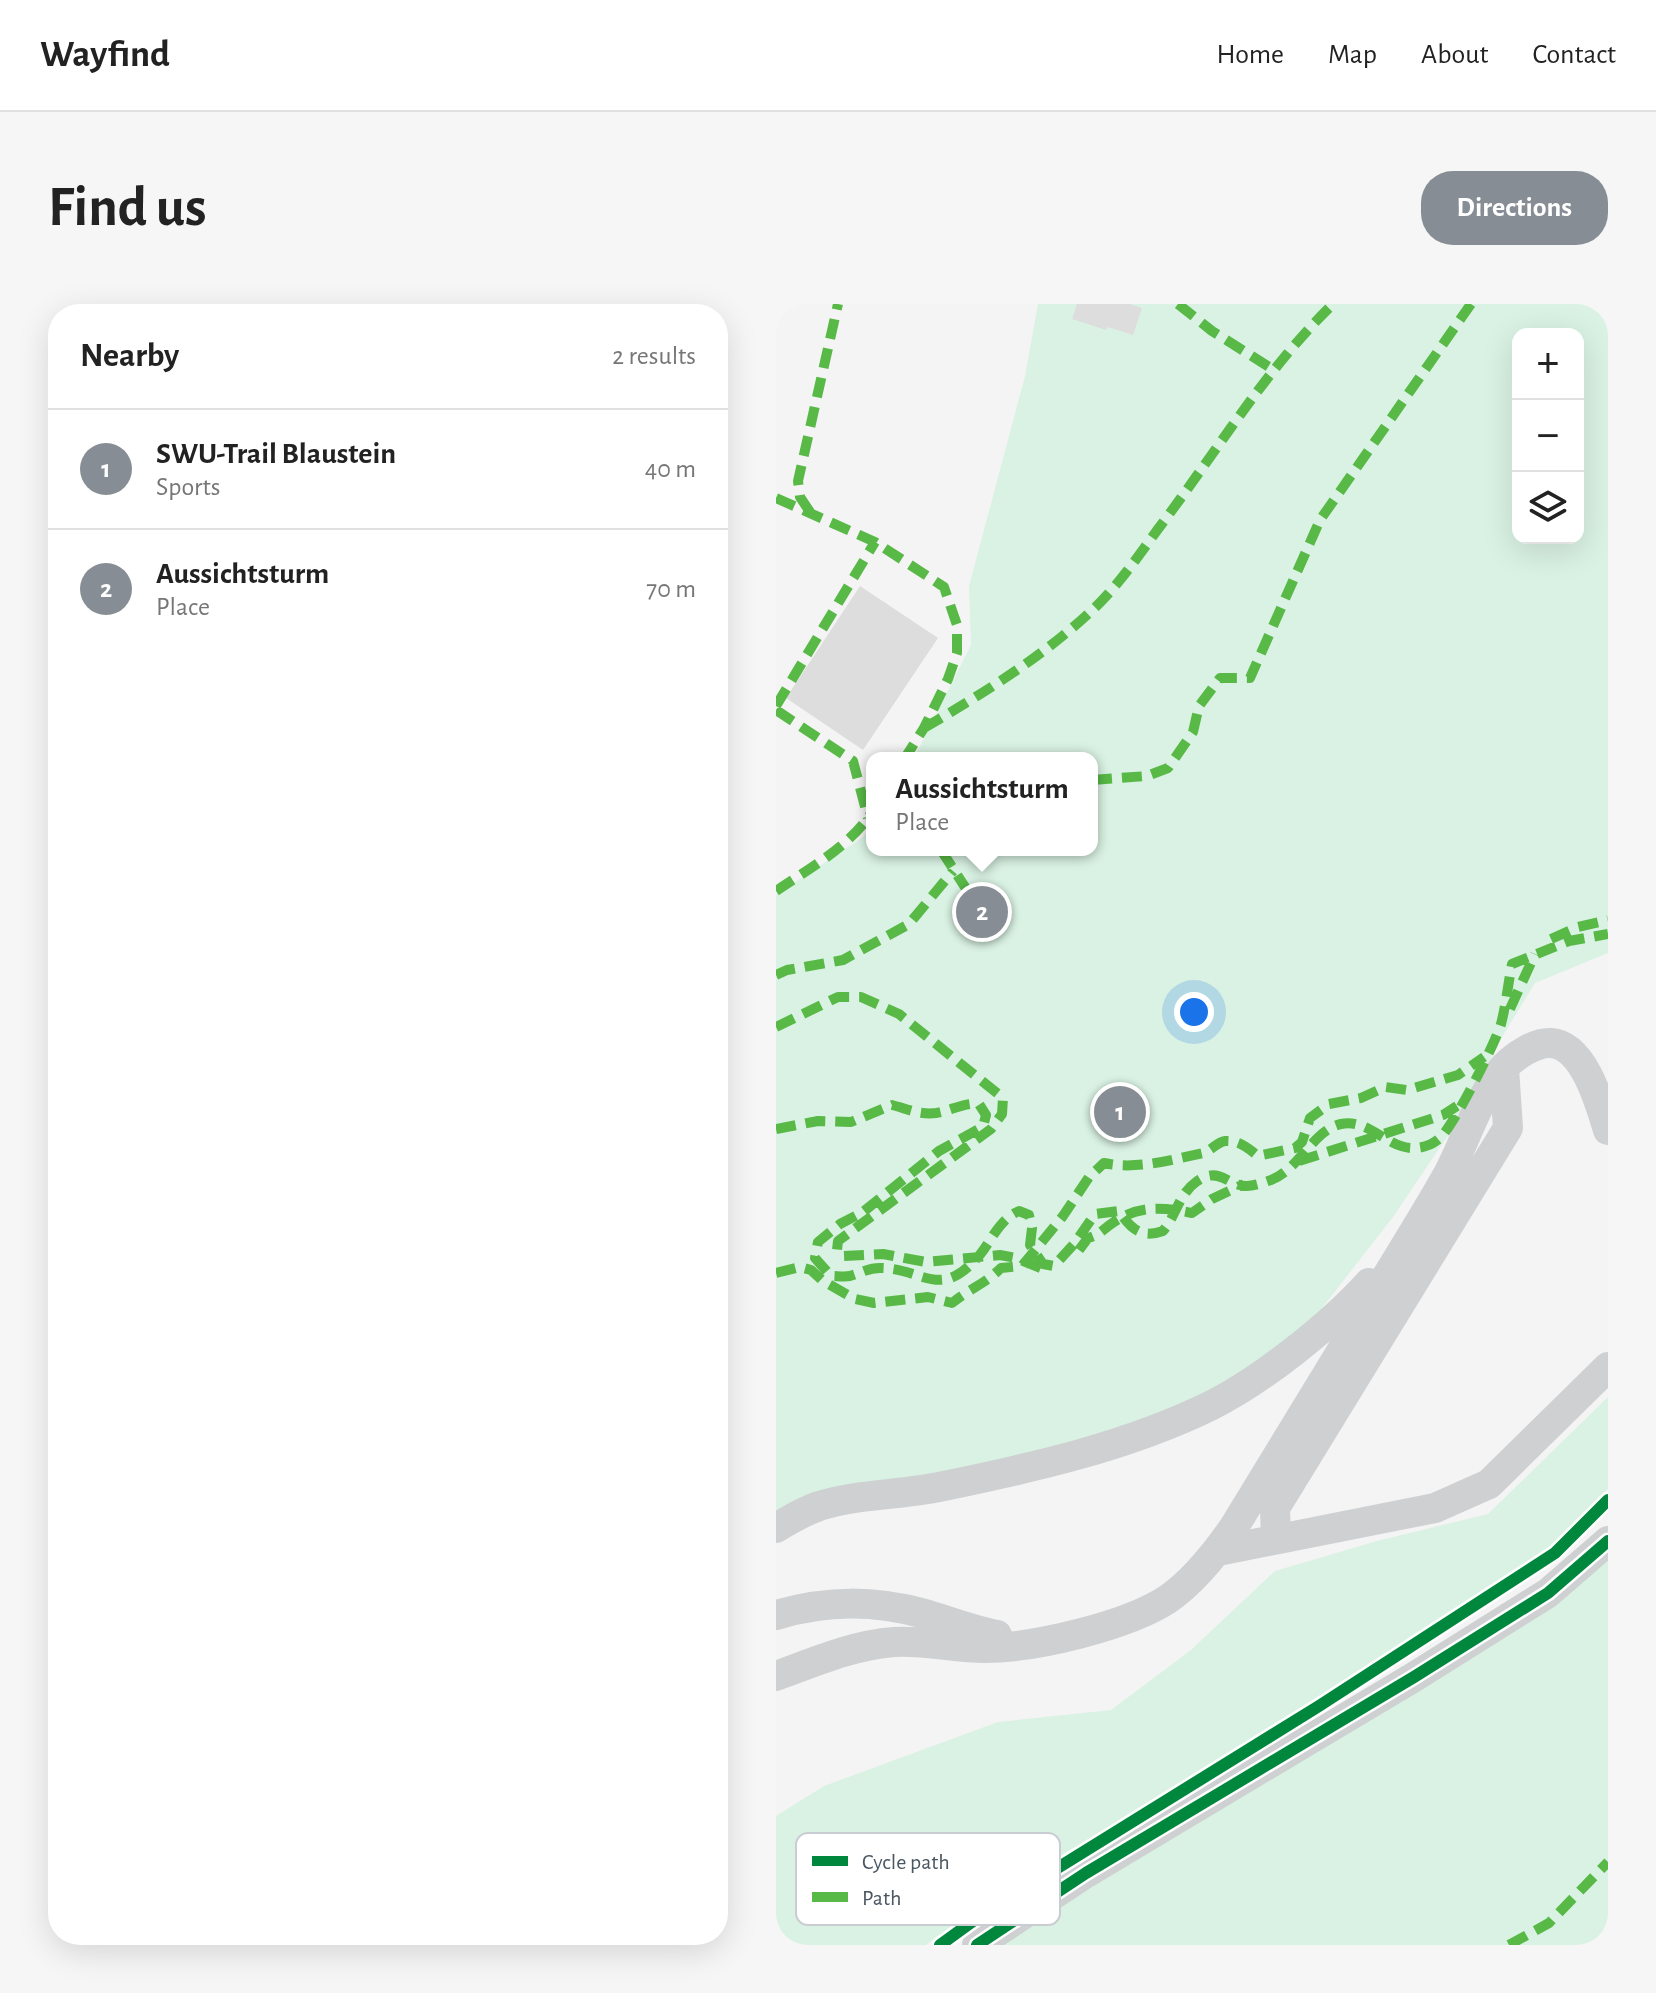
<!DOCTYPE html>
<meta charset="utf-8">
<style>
:root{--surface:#fff;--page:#f6f6f6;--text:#222;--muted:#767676;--line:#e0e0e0;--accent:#868d94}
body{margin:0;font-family:"Alegreya Sans",sans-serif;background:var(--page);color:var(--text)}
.controls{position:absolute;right:24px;top:24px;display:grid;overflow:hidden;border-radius:16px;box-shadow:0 8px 32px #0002}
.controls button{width:72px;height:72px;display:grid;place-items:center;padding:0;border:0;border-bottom:2px solid var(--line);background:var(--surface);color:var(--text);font:40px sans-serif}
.you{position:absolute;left:418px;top:708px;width:28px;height:28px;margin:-20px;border:6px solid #fff;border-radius:50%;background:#1a73e8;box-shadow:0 0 0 12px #1a73e833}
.badge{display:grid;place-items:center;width:52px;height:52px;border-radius:50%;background:var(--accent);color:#fff;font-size:26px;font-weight:700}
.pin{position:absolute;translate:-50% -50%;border:4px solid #fff;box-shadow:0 2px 8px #0006}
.popup{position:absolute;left:90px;top:448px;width:232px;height:104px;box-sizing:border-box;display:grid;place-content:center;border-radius:16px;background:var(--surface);filter:drop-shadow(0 2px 6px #0005);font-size:26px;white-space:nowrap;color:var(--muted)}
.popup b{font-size:30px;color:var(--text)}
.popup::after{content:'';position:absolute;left:50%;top:100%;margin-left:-16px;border:16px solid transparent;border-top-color:var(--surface)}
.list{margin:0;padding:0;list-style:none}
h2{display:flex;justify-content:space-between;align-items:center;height:104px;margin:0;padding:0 32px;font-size:34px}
h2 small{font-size:26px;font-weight:400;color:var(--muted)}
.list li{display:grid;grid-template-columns:52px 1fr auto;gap:24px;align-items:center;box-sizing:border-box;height:120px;padding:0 32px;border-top:2px solid var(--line)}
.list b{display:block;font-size:30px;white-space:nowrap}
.list p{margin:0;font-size:26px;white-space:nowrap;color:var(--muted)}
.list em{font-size:26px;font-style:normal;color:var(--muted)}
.icon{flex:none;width:44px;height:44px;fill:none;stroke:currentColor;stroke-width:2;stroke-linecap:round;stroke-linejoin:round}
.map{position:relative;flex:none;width:832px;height:1641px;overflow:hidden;border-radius:32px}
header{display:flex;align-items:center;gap:48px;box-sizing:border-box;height:112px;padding:0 40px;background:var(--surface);border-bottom:2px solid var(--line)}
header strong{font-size:38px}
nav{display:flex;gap:44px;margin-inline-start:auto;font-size:28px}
.intro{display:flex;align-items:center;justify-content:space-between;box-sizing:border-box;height:192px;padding:0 48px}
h1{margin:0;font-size:56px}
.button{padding:20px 36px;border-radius:32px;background:var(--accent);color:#fff;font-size:28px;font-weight:700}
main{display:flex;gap:48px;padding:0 48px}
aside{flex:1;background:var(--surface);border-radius:32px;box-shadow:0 8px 32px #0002}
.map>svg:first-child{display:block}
.green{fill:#d9f2e3;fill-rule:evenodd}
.building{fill:#ddddde}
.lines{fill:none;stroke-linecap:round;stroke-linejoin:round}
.path{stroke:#bcc7c4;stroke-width:4;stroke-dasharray:6 4;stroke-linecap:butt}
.minor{stroke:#ced0d2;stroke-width:30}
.quiet{stroke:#58b947;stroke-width:10;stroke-dasharray:20 10;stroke-linecap:butt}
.cycleway-casing{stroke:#fff;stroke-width:17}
.cycleway{stroke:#00873e;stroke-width:12}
.key{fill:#fff;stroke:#c9ccd0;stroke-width:2}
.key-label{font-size:22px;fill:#4a5661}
</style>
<header>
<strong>Wayfind</strong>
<nav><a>Home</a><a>Map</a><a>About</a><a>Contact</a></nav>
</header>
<div class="intro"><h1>Find us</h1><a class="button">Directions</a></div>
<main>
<aside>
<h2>Nearby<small>2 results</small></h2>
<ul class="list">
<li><span class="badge">1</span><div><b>SWU-Trail Blaustein</b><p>Sports</p></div><em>40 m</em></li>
<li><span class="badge">2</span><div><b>Aussichtsturm</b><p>Place</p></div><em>70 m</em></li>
</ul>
</aside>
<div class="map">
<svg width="832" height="1641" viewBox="0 0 832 1641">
<rect width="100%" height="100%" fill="#f4f4f4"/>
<path class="green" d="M 262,0 L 832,0 L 832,649 L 759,679 L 729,728 L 681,818 L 617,913 L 536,1017 L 468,1071 L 349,1130 L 0,1210 L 0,591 L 87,533 L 96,522 L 96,546 L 316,546 L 316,454 L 138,454 L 195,341 L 193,282 L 249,72 ZM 742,30 L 802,30 L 802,234 L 742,234 Z
M 832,1093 L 832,1185 L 774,1243 L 539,1395 L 200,1605 L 150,1641 L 0,1641 L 0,1512 L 48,1482 L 222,1418 L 335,1406 L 415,1346 L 499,1267 L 601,1237 L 712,1210 Z
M 832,1252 L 832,1641 L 222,1641 Z"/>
<path class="building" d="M 301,0 L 354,0 L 366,4 L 357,31 L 332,23 L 330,26 L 296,15 Z
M 84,282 L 162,334 L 87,446 L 10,394 Z"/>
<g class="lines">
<path class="path" d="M 204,606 L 206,608"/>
<path class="minor" d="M 0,1224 C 13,1216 29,1207 43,1202 C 81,1190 124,1191 163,1183 C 255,1164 351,1143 436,1101 C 486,1076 555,1021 593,979
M 500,1235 L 499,1204 L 732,824 L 728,764
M 442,1247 L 659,1204 L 713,1180 L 832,1063
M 0,1311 C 51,1296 98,1296 149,1310 C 173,1317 196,1326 221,1331
M 0,1372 C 38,1358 77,1341 118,1338 C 148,1336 179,1344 209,1344 C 258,1344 351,1322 392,1295 C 418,1277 440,1249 458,1223 C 505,1146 553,1068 600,990 C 624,950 649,911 672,870 C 690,836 702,793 728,763 C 739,752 759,738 775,739 C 808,741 824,800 832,826
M 201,1641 L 310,1569 L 638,1373 L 772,1289 L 832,1237"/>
<path class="quiet" d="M 402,0 L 436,27 L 498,66
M 0,194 L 99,238 L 168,283 L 181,321 L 181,349 L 172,375 L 148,424 L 129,454
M 34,208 L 24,193 L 22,177 L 62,0
M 0,402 L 99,238
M 0,406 L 77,457 L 92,514
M 148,424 C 206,390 263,355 312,310 C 339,286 361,254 382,225 C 439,150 489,66 557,0
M 316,476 L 371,472 L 392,464 L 417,428 L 423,402 L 444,374 L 474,374 L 544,216 L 695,0
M 165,546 L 204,606
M 0,587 C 34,564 73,543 96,508
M 775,635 L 802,623 L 832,616
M 0,671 L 11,666 L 67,656 L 133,620 L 177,567
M 734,705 L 759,650
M 0,723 L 62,693 L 85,693 L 123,710 L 227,794 L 226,810 L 215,825 L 62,937 L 61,946 L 67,952 L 107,950 L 150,958 L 224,951 L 240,954 L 272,967
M 0,825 L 42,817 L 75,818 L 116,801 C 132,805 143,811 160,809 C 174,807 189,798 203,800 L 210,811 L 208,819 L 203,825 L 163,847 L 87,908 L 64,920 L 42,938 L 39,954 L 55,972 C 61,972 69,973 74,972 C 85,969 92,964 104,964 C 147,964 163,997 202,953 C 216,937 222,916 243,907 L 253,911 L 256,924 L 254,941 L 267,960 L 278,962 L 298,940 L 319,910 L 343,907 C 354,924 365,935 387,927 C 400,912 403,890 420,878 C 444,861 450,882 471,882 C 478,882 489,878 495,876 C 524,865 537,826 565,820 C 593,814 611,845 638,844 C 648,844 658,840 665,833 C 680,817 718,742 725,720 C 730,701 732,680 736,660 L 793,637 L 832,630
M 523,857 L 667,811 L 681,802
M 303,946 L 312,934 C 324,931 327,925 338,918 C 363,901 387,903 416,909 L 436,895 L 468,880
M 0,969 L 24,963 L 35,966 L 47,977 L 79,995 L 98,999 L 152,993 L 176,999 C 193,985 209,980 225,964 L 246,962 L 287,912 L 313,873 L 328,859 C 360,866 395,856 427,849 C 435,847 441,838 449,837 C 463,836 472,844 482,852 L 519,844 L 526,838 L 534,814 L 553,800 L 585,794 L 609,783 L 631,786 L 682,771 L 708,753
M 733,1641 L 773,1619 L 832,1558"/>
<defs>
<path id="cycleway" d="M 164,1641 L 204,1612 L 543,1402 L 779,1249 L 832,1196
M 201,1641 L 310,1569 L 638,1373 L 772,1289 L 832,1237"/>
</defs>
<use href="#cycleway" class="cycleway-casing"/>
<use href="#cycleway" class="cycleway"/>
</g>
<rect x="20" y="1529" width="264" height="92" rx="12" class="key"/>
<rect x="36" y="1552" width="36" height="10" fill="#00873e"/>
<rect x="36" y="1588" width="36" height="10" fill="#58b947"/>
<g class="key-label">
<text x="86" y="1565">Cycle path</text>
<text x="86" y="1601">Path</text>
</g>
</svg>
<div class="controls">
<button>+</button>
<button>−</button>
<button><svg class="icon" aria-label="layers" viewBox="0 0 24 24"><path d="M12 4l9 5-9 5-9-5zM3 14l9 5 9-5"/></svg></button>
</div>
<div class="you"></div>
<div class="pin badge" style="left:344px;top:808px">1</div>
<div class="pin badge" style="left:206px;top:608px">2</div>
<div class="popup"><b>Aussichtsturm</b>Place</div>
</div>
</main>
